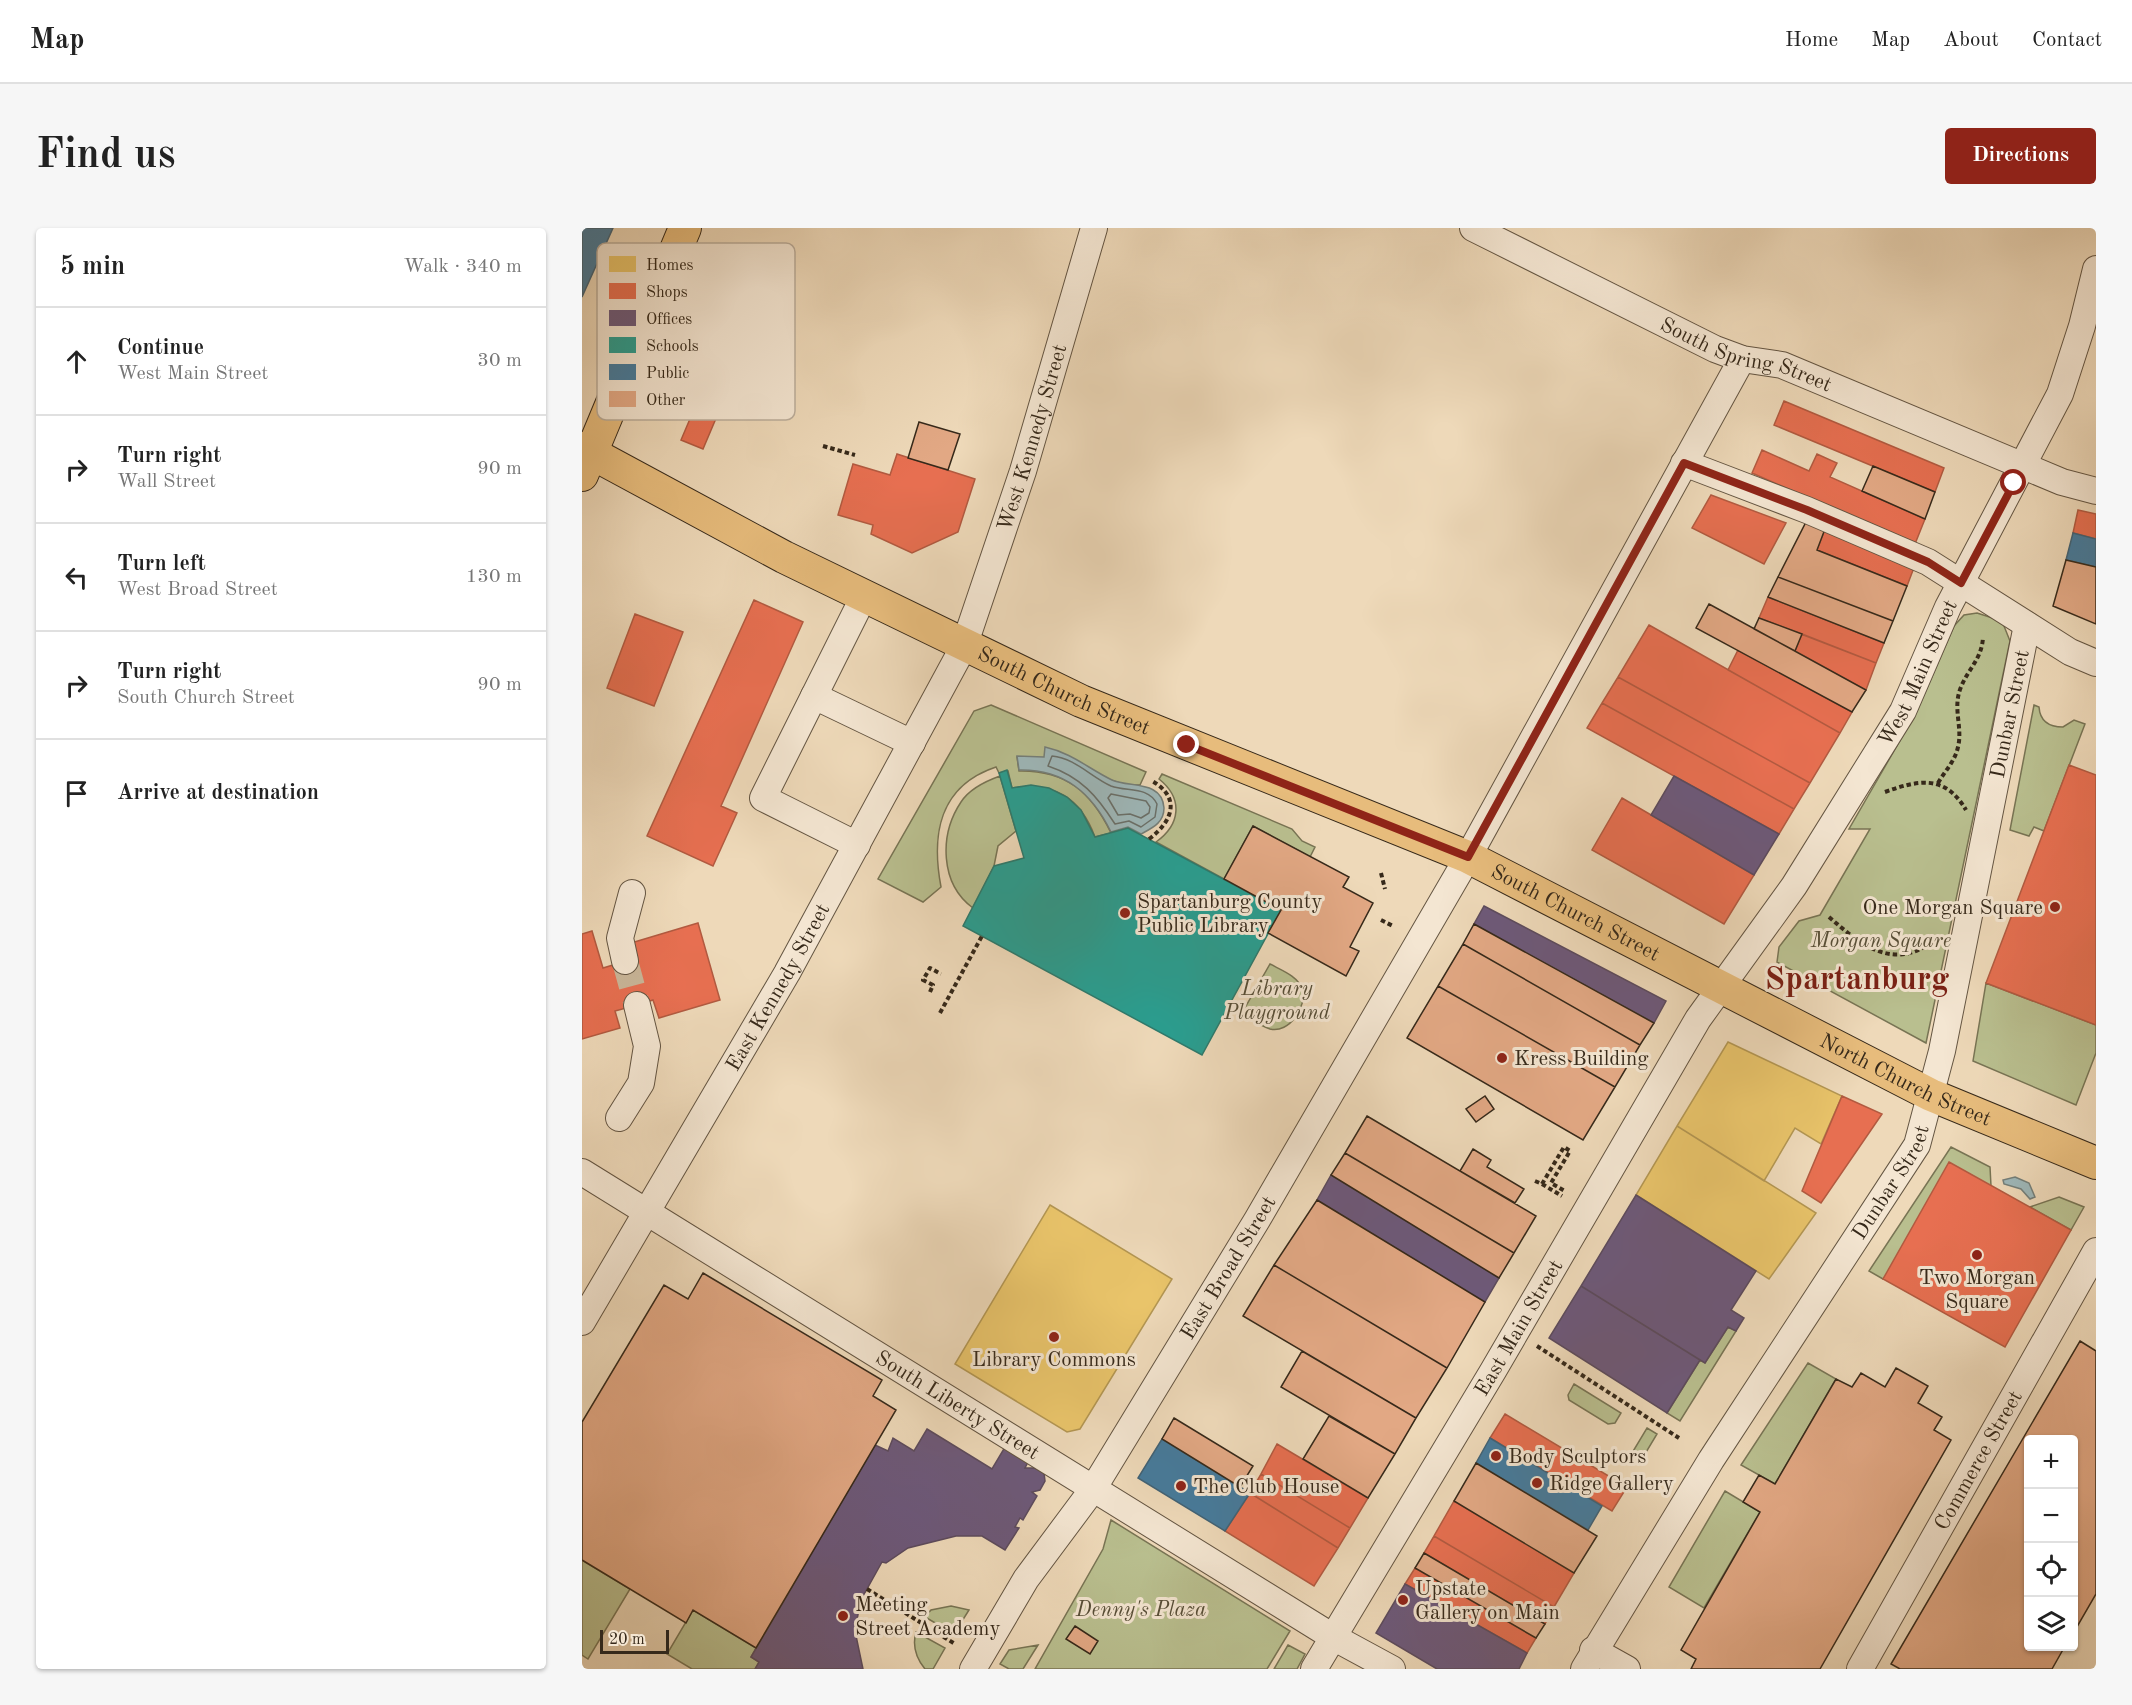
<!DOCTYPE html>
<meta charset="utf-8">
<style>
:root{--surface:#fff;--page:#f6f6f6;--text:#222;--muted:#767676;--line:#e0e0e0;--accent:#8f2418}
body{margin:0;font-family:"Old Standard TT",serif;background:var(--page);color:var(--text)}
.controls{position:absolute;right:18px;bottom:18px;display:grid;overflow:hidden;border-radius:6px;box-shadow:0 2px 4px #0004}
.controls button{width:54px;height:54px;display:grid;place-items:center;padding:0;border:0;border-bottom:2px solid var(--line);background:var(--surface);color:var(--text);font:30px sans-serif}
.scale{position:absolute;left:18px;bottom:15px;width:69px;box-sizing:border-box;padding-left:6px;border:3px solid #36291a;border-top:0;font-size:16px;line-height:21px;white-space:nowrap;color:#36291a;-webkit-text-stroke:4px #f4e6d2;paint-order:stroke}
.stop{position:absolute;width:18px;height:18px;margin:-14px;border:4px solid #8f2418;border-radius:50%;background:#fff}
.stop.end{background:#8f2418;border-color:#fff;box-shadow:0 2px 6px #0008}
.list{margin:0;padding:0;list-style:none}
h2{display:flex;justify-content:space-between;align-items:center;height:78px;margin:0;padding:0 24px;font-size:26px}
h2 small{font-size:20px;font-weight:400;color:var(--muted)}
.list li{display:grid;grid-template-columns:39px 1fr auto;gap:18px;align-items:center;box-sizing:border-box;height:108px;padding:0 24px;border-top:2px solid var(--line)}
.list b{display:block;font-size:22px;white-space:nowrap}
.list p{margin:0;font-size:20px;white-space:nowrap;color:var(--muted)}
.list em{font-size:20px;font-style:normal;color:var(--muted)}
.icon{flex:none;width:33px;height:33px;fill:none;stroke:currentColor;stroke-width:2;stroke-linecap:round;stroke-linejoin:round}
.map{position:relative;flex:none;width:1514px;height:1441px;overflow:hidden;border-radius:6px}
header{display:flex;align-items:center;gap:36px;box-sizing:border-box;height:84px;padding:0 30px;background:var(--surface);border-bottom:2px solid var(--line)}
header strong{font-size:28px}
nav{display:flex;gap:33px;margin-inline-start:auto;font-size:21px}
.intro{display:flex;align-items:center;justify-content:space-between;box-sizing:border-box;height:144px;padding:0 36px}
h1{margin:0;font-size:42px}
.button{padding:15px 27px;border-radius:6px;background:var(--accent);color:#fff;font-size:21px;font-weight:700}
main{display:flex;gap:36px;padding:0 36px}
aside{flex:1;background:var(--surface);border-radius:6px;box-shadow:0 2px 4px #0004}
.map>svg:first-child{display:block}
.green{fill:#b9bf8f;stroke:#787454;stroke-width:1.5}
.water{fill:#9eb8ba;stroke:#747f7a;stroke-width:1.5}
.homes{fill:#e9c46a;stroke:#b39652;stroke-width:1.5}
.shops{fill:#e76f51;stroke:#b25a40;stroke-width:1.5}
.offices{fill:#6d597a;stroke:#5c4b5d;stroke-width:1.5}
.schools{fill:#2a9d8f;stroke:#2e7a6c;stroke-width:1.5}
.public{fill:#457b9d;stroke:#406276;stroke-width:1.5}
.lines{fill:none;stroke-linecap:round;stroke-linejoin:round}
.shore{stroke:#6a706a;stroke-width:1.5}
.building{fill:#e2a884;stroke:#36291a;stroke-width:1.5}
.minor-tunnel{stroke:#c9b699;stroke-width:26;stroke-dasharray:26 13;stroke-linecap:butt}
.minor-casing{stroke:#645542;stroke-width:28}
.major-casing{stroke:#36291a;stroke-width:34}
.path{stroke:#36291a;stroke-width:4;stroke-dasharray:4.5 3;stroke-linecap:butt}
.minor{stroke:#f4e6d2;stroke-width:26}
.major{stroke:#e7bc7c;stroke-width:32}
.route{stroke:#8f2418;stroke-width:8}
.poi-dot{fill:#8f2418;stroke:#f4e6d2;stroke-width:2}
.labels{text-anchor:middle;stroke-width:6;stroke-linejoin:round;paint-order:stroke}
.street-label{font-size:21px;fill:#36291a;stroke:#f4e6d2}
.poi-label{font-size:21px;fill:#36291a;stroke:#f4e6d2;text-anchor:start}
.park-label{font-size:21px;font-style:italic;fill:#574e37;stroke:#f4e6d2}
.town-label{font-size:33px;font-weight:bold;fill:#7a1f14;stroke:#f4e6d2}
.key{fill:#f4e6d2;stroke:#bbad9b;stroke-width:1.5}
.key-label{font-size:16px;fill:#36291a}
</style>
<header>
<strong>Map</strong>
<nav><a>Home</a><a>Map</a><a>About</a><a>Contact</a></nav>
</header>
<div class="intro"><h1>Find us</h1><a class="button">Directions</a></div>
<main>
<aside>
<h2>5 min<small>Walk · 340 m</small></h2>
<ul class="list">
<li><svg class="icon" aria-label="ahead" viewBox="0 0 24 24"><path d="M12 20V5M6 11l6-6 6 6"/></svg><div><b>Continue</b><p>West Main Street</p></div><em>30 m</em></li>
<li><svg class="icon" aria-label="right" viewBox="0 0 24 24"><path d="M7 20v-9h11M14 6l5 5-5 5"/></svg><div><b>Turn right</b><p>Wall Street</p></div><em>90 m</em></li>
<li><svg class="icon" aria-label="left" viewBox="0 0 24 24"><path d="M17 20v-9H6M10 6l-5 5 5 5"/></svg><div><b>Turn left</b><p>West Broad Street</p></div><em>130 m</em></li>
<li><svg class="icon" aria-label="right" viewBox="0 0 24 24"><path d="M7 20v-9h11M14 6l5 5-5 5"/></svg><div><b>Turn right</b><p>South Church Street</p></div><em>90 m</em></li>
<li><svg class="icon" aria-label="arrive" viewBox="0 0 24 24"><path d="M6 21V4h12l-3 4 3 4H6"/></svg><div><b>Arrive at destination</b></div></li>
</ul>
</aside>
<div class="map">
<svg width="1514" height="1441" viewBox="0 0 1514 1441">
<rect width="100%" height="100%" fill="#eed9b9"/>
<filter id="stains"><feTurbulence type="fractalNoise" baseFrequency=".00333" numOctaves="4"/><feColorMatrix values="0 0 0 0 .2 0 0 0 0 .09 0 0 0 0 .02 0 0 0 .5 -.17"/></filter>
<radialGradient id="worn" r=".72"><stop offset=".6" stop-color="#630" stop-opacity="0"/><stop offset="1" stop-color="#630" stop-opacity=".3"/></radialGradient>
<path class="green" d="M 1395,385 L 1420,393 L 1428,413 L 1344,815 L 1195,734 L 1197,719 L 1217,693 L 1238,687 L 1288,601 L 1267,601 L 1335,483 L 1372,398 L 1382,387 Z
M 409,477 L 564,544 L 558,557 L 544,557 L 463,530 L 435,529 L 437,543 C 484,542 509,564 529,605 L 513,609 C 498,569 472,554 430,560 L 426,543 L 417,545 L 414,539 C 357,558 349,606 359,659 L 341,674 L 296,651 L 392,483 Z
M 1452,477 L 1457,479 C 1458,493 1467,499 1481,499 L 1492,492 L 1503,496 L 1462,603 L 1452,599 L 1447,608 L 1428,602 Z
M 580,546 L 710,601 L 720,613 L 733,619 L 728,629 L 671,598 L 642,651 L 574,614 C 598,597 602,571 577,551 Z
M 418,548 L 434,603 L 416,618 L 412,638 L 391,680 C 358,656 357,607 379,574 C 388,560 404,553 418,548 Z
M 688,736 C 699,742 716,748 720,761 C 726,778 707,806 688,801 C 678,798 668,790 660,785 Z
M 1404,755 L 1514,797 L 1514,825 L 1494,877 L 1391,833 Z
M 1369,919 L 1408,939 L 1409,958 L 1301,1051 L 1287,1043 Z
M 1477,969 L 1502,979 L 1489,1002 L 1448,979 Z
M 1146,1099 L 1154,1103 L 1098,1193 L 1085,1185 L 1118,1132 L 1123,1135 Z
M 1226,1135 L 1254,1151 L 1193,1256 L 1159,1237 Z
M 992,1156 L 1039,1185 L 1033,1195 L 1026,1196 L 987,1172 L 986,1167 Z
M 1065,1200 L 1075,1206 L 1060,1231 L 1050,1225 Z
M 1143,1263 L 1178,1284 L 1122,1380 L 1087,1359 Z
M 529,1292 L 708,1403 L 685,1441 L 453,1441 L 521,1321 Z
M 0,1332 L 48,1361 L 6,1431 L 0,1427 Z
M 369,1378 L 387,1382 L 372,1406 L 343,1389 L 349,1382 Z
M 111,1382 L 174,1420 L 169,1429 L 177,1434 L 173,1441 L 110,1441 L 85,1426 Z
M 334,1404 L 363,1420 L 351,1441 L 343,1441 C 334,1430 330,1418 334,1404 Z
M 456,1417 L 441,1441 L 427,1441 L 418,1436 L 427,1422 Z
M 706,1417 L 723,1426 L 715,1441 L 692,1441 Z"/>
<path class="water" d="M 463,519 C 490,525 507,541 530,552 C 548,560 580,552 582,580 C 582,595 570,600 559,606 L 546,599 L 529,604 C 510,565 482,541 437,542 L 435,528 L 462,529 Z
M 1433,949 L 1447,955 L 1453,969 L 1448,971 L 1439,961 L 1422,956 L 1421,952 Z"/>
<path class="homes" d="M 1146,814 L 1260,868 L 1239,916 L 1213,900 L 1182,953 L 1095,898 Z
M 1095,898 L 1234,985 L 1187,1051 L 1054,967 Z
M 468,977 L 590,1051 L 498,1201 L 485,1204 L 373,1136 Z"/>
<path class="shops" d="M 158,73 L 180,82 L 121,221 L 99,212 Z
M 1202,173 L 1362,240 L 1353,264 L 1192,197 Z
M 1180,222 L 1227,243 L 1235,226 L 1255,235 L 1248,249 L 1343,291 L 1333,316 L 1170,245 Z
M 315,226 L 393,251 L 376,304 L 330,325 L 289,306 L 291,297 L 256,287 L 271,236 L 308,247 Z
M 1129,267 L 1204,295 L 1182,336 L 1110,300 Z
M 1496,282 L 1514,286 L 1514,311 L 1491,305 Z
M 1243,301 L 1333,337 L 1325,358 L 1235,322 Z
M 1186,369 L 1302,415 L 1294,435 L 1177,390 Z
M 172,372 L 221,394 L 139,578 L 155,585 L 131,638 L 65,608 Z
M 53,386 L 101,404 L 72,478 L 25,460 Z
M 1067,397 L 1258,505 L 1228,555 L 1036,449 Z
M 1220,406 L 1294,435 L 1284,462 L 1213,423 Z
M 1156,422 L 1270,484 L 1258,505 L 1146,442 Z
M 1036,449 L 1228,555 L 1212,581 L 1020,475 Z
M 1020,475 L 1212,581 L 1197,606 L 1005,500 Z
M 1487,537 L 1514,547 L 1514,797 L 1404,755 Z
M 1040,570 L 1172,647 L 1142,696 L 1010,622 Z
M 116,695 L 138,772 L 77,790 L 71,772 L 55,777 L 33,783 L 38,800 L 0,811 L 0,706 L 10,703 L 21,740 L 54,730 L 49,715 Z
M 1260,868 L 1300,886 L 1239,975 L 1220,963 Z
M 1367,934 L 1489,1002 L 1423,1119 L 1301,1051 Z
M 923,1186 L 1045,1259 L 1030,1283 L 908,1210 Z
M 695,1216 L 786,1270 L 768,1300 L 679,1246 Z
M 679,1246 L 768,1300 L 756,1320 L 668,1265 Z
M 668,1265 L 756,1320 L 732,1358 L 643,1303 Z
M 872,1273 L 992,1345 L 972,1379 L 852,1308 Z
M 852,1308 L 972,1379 L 963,1396 L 842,1325 Z
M 833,1340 L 954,1410 L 945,1425 L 823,1356 Z"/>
<path class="offices" d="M 1092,548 L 1197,606 L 1172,647 L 1069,587 Z
M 902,678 L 1084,773 L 1072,795 L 892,696 Z
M 749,947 L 917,1050 L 903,1074 L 735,972 Z
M 1054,967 L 1174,1043 L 1149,1082 L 1162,1090 L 1154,1103 L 1146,1099 L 1123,1135 L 999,1058 Z
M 999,1058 L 1118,1132 L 1085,1185 L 967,1110 Z
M 345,1201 L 410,1241 L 423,1219 L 446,1234 L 443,1240 L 453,1240 L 462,1245 L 463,1253 L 458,1262 L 450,1264 L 455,1268 L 441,1292 L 438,1290 L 433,1299 L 437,1300 L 423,1322 L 400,1308 L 374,1308 L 326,1320 L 304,1335 L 300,1334 L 275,1379 L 277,1381 L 273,1403 L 281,1441 L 173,1441 L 177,1434 L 169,1429 L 293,1217 L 306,1223 L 311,1210 L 332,1223 Z
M 823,1356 L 945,1425 L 937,1441 L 855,1441 L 794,1405 Z"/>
<path class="schools" d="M 425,542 L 430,560 L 449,557 L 467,560 L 485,569 L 499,582 L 513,609 L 546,600 L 699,682 L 620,827 L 381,698 L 412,638 L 442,630 L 417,545 Z"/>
<path class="public" d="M 0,0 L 31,0 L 0,69 Z
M 1491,305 L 1514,311 L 1514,339 L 1484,332 Z
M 908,1210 L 1020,1278 L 1006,1302 L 894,1235 Z
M 580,1211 L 668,1265 L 643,1303 L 556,1250 Z"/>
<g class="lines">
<path class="shore" d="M 470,528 C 493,530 509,549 529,558 C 545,564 566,558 575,576 L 573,589 L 559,599 L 547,593 L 533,596 C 515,568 499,549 466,538 Z
M 529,566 L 564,573 L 568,579 L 567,585 L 559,590 L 548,586 L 536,587 L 526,570 Z"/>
</g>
<path class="building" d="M 337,194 L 378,206 L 366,242 L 326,230 Z
M 1291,238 L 1353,264 L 1343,291 L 1280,263 Z
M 1224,294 L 1243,301 L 1235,322 L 1325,358 L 1311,393 L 1196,349 Z
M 1484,332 L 1514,339 L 1514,396 L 1471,378 Z
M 1196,349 L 1311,393 L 1302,415 L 1186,369 Z
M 1127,376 L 1284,462 L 1270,484 L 1114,400 Z
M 1177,390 L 1220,406 L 1213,423 L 1172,401 Z
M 671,598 L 767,649 L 761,659 L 791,675 L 768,719 L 777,723 L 764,748 L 686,705 L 699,682 L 642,651 Z
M 892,696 L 1072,795 L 1058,817 L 881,716 Z
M 881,716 L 1058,817 L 1033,859 L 856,758 Z
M 856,758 L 1033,859 L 1001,912 L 825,810 Z
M 903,868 L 912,881 L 894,894 L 884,881 Z
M 785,888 L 954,988 L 932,1025 L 763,925 Z
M 891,921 L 909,932 L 905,939 L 942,961 L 933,975 L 878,943 Z
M 763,925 L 932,1025 L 917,1050 L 749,947 Z
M 735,972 L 903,1074 L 865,1140 L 692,1037 Z
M 692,1037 L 865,1140 L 834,1190 L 661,1088 Z
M 121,1045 L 300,1152 L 291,1168 L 314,1182 L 174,1420 L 111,1382 L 104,1395 L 0,1332 L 0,1194 L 82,1057 L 106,1071 Z
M 1498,1113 L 1514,1123 L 1514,1366 L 1492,1404 L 1492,1212 L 1446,1212 L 1446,1418 L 1483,1418 L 1470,1441 L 1318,1441 L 1309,1436 Z
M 720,1123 L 834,1190 L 813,1226 L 699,1159 Z
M 1314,1140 L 1346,1158 L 1336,1175 L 1360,1189 L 1352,1202 L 1369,1212 L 1238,1441 L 1109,1441 L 1114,1431 L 1099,1422 L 1178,1284 L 1161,1274 L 1177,1247 L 1193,1256 L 1254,1151 L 1270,1159 L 1279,1145 L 1303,1159 Z
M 747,1188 L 813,1226 L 786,1270 L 721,1231 Z
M 592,1190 L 671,1238 L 658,1259 L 580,1211 Z
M 894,1235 L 1015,1308 L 992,1345 L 872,1273 Z
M 842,1325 L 963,1396 L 954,1410 L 833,1340 Z
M 493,1398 L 516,1413 L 508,1426 L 484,1411 Z"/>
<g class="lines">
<path class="minor-tunnel" d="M 43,733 L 55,777"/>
<defs>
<g id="minor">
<path id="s1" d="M 891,0 L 1133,121 L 1160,131 L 1200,137 L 1480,254 L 1514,263"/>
<path d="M 1102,235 L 1225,282 L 1346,334 L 1488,424 L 1514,435"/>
<path d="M 232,468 L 282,368"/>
<path d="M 275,617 L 181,570 L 232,468 L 330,515"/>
<path d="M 43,733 L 38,710 L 50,665"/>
<path d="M 37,890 L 59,855 L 65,818 L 55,777"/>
<path id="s2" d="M 0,944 L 751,1409 L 810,1441"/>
<path id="s3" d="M 0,1094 L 205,745 L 382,418 L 441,243 L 512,0"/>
<path d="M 1011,1422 L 1045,1441"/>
<path id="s4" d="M 391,1441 L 444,1351 L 511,1261 L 675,992 L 886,629 L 1160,131"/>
<path id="s5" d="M 732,1441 L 911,1143 L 1116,791 L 1212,658 L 1321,483 L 1366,379 L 1478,166 L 1500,98 L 1514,41"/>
<path id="s6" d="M 1002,1441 L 1129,1232 L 1335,917 L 1360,823 L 1445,397"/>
<path id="s7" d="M 1278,1441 L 1514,1023"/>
</g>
<g id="major">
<path id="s8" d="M 0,220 L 202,329 L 499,473 L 886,629 L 1349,867 L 1514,935"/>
<path d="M 0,247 L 103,0"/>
</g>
</defs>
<use href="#minor" class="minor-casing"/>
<use href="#major" class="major-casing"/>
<path class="path" d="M 241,218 L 273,227
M 1356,555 C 1363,543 1373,533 1376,519 C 1381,499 1370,480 1379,459 C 1386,441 1400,431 1401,409
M 1303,564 C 1336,552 1363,546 1384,582
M 567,611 C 590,594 600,570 570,553
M 799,645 L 803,661
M 1247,689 C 1277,715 1307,741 1346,717
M 799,692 L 811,698
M 348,764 L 351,757 L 341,752 L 348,740 L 359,746
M 358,785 L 400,708
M 953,953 L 960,956 L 982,919 L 988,923 L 969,955 L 983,963
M 960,956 L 980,968
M 955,1118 L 1097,1210
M 285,1361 L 373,1416"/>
<use href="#minor" class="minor"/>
<use href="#major" class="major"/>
</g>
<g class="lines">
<path class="route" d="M 605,517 L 886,629 L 1102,235 L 1225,282 L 1346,334 L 1379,355 L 1432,255"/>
</g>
<g class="poi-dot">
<circle cx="1473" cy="679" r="6"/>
<circle cx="543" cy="685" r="6"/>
<circle cx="920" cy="830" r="6"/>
<circle cx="1395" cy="1027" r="6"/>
<circle cx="472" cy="1109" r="6"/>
<circle cx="914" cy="1228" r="6"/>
<circle cx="955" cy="1255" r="6"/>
<circle cx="599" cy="1258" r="6"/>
<circle cx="821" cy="1372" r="6"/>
<circle cx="261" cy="1388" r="6"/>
</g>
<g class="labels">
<g class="street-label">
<text dy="7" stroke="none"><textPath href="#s1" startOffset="302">South Spring Street</textPath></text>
<text dy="7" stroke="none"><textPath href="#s3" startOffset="996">West Kennedy Street</textPath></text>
<text dy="7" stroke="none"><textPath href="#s5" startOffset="1166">West Main Street</textPath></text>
<text dy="7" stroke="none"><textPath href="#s8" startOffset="540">South Church Street</textPath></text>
<text dy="7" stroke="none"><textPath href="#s6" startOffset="1062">Dunbar Street</textPath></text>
<text dy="7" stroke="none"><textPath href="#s8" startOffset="1098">South Church Street</textPath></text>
<text dy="7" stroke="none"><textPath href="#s3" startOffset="388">East Kennedy Street</textPath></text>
<text dy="7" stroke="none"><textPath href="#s8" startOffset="1468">North Church Street</textPath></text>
<text dy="7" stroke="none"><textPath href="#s6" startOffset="576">Dunbar Street</textPath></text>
<text dy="7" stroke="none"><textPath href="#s4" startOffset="476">East Broad Street</textPath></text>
<text dy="7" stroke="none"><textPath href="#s5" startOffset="398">East Main Street</textPath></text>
<text dy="7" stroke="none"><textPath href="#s2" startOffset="442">South Liberty Street</textPath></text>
<text dy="7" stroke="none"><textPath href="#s7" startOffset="240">Commerce Street</textPath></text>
</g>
<g class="poi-label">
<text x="555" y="680">Spartanburg County<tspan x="555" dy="24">Public Library</tspan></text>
<text x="1461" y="686" text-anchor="end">One Morgan Square</text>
<text x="932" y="837">Kress Building</text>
<text x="1395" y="1056" text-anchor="middle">Two Morgan<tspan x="1395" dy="24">Square</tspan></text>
<text x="472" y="1138" text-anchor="middle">Library Commons</text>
<text x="926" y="1235">Body Sculptors</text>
<text x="967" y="1262">Ridge Gallery</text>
<text x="611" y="1265">The Club House</text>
<text x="833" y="1367">Upstate<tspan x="833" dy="24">Gallery on Main</tspan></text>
<text x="273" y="1383">Meeting<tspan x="273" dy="24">Street Academy</tspan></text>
</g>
<g class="park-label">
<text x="1299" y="719">Morgan Square</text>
<text x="695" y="767">Library<tspan x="695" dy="24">Playground</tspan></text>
<text x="559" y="1388">Denny's Plaza</text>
</g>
<g class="town-label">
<text x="1275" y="761">Spartanburg</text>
</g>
</g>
<rect x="15" y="15" width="198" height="177" rx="9" class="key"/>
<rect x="27" y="28" width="27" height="16" fill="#e9c46a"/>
<rect x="27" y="55" width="27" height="16" fill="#e76f51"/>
<rect x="27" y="82" width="27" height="16" fill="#6d597a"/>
<rect x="27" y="109" width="27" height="16" fill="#2a9d8f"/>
<rect x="27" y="136" width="27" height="16" fill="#457b9d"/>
<rect x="27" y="163" width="27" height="16" fill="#e2a884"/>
<g class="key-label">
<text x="64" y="42">Homes</text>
<text x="64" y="69">Shops</text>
<text x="64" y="96">Offices</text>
<text x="64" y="123">Schools</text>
<text x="64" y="150">Public</text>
<text x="64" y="177">Other</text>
</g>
<rect width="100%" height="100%" filter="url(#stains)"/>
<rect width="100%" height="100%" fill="url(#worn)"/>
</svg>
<div class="controls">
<button>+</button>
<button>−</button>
<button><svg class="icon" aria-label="locate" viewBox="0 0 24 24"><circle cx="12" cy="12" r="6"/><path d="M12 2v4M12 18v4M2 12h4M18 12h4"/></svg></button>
<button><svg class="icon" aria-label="layers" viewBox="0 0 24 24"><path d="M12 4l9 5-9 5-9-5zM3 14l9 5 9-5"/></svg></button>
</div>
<div class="scale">20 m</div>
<div class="stop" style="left:1432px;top:255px"></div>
<div class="stop end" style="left:605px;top:517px"></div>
</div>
</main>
